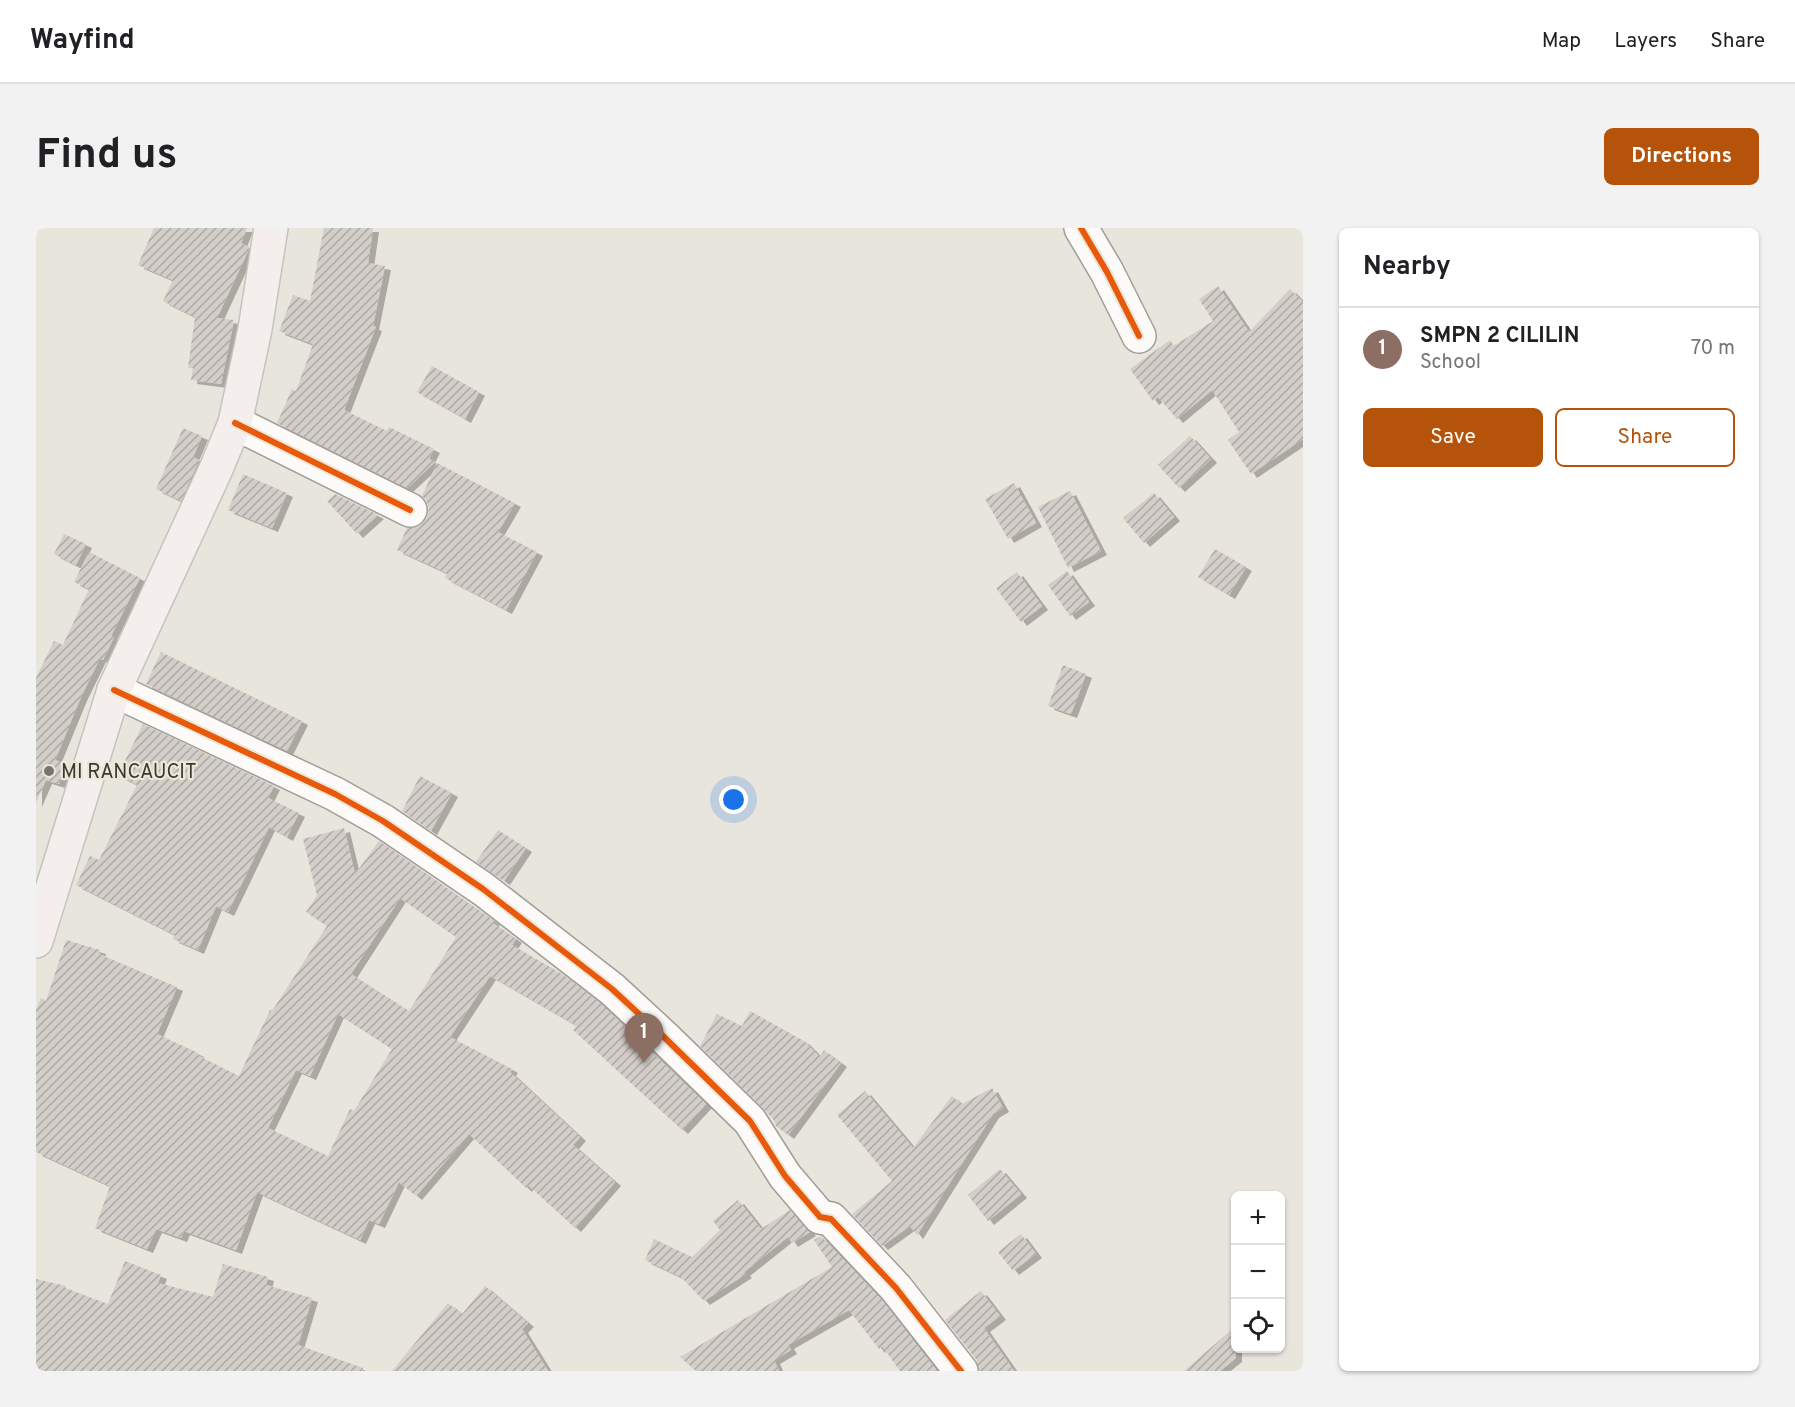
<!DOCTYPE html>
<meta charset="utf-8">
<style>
:root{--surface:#fff;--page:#f2f2f2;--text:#202124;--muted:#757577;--line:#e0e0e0;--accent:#b45309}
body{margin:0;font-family:Overpass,sans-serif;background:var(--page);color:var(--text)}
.controls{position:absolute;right:18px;bottom:18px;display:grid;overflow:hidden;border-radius:9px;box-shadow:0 2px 4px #0004}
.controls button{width:54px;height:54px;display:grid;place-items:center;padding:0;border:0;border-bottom:2px solid var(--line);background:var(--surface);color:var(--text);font:30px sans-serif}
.you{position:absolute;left:698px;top:572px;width:21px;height:21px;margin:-15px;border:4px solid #fff;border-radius:50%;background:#1a73e8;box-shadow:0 0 0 9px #1a73e833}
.badge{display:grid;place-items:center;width:39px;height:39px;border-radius:50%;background:var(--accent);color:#fff;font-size:20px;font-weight:700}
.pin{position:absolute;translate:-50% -50px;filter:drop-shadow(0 2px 3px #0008)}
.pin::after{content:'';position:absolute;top:32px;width:21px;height:18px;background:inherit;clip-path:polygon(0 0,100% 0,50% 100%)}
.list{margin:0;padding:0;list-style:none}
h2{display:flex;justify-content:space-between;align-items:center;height:78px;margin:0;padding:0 24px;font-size:26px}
h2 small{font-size:20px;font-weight:400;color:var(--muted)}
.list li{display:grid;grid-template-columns:39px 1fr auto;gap:18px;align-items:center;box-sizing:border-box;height:84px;padding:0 24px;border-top:2px solid var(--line)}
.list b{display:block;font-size:22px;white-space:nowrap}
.list p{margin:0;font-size:20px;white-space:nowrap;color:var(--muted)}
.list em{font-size:20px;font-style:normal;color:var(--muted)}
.actions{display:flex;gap:12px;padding:18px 24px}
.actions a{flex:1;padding:14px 0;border:2px solid var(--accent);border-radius:9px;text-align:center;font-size:21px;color:var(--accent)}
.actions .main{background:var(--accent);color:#fff}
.icon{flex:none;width:33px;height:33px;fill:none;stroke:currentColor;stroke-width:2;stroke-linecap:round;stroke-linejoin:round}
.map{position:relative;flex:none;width:1267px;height:1143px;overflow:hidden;border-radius:9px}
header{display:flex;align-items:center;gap:36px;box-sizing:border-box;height:84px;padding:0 30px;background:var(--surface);border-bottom:2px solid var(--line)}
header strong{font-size:28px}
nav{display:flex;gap:33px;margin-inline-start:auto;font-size:21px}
.intro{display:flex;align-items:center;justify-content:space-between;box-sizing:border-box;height:144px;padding:0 36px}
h1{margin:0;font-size:42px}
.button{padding:15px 27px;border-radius:9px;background:var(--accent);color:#fff;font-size:21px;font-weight:700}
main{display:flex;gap:36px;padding:0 36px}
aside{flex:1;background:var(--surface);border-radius:9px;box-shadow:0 2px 4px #0004}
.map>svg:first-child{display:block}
.building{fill:url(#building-hatch);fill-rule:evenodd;filter:url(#shadow)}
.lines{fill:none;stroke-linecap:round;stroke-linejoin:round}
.minor-casing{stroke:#9f9e97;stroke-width:36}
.major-casing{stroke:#c5c3be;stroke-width:36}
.minor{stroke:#fcfbfa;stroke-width:33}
.major{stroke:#f4eeed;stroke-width:33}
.cycleway-casing{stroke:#ece8d8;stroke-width:10}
.cycleway{stroke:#e8590c;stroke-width:6}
.poi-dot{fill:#78756e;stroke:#ece8d8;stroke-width:2}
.labels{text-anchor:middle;stroke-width:4.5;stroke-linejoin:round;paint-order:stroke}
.poi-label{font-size:20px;fill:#3b3933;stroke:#ece8d8;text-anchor:start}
</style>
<header>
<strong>Wayfind</strong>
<nav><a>Map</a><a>Layers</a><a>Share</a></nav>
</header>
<div class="intro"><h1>Find us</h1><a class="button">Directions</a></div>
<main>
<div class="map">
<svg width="1267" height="1143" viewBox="0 0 1267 1143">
<defs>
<pattern id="building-hatch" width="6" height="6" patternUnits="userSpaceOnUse" patternTransform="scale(1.5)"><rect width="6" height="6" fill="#d3cec9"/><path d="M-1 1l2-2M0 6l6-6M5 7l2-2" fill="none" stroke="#aca8a4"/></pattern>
<filter id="shadow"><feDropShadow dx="6" dy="4" stdDeviation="0" flood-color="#0004"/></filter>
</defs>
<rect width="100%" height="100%" fill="#e8e5dc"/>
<path class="building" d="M 118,0 L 211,0 L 205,15 L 213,19 L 212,23 L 181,90 L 198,92 L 185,156 L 155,152 L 157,140 L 152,140 L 159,89 L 127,73 L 137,52 L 102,37 Z
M 288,0 L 337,0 L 332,35 L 349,38 L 337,98 L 340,99 L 308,182 L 351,203 L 353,199 L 398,221 L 393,231 L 399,234 L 371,260 L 241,195 L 256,161 L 260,163 L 277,116 L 243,103 L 257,67 L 274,73 Z
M 1182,58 L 1213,104 L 1254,61 L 1267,74 L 1267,211 L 1215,246 L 1192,212 L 1203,204 L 1176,162 L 1141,191 L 1122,169 L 1117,173 L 1094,141 L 1134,112 L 1138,118 L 1177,93 L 1163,71 Z
M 396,138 L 443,164 L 429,191 L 381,164 Z
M 147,200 L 166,208 L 157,229 L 163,232 L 145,273 L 120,261 Z
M 1154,208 L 1175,231 L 1143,260 L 1122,237 Z
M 401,235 L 479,275 L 462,304 L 501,324 L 470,382 L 409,350 L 411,345 L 361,322 L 371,300 L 384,298 L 391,290 L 393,280 L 390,272 L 386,268 Z
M 207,246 L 251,265 L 236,300 L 192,282 Z
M 978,255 L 1000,295 L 972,311 L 949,271 Z
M 1034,263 L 1065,323 L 1032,340 L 1002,279 Z
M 1118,265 L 1138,289 L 1108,315 L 1087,290 Z
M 299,266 L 342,287 L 321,306 L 291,273 Z
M 28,306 L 50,316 L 40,337 L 18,326 Z
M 1179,321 L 1210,339 L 1193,367 L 1162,349 Z
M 53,324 L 104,350 L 75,408 L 78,409 L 67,432 L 64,430 L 45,469 L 19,532 L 29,536 L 23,556 L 10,552 L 0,575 L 0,450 L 18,413 L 27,417 L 53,361 L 38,354 Z
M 1031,343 L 1053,374 L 1034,388 L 1012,357 Z
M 981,344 L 1006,378 L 985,394 L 960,360 Z
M 125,424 L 266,493 L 251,523 L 110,456 Z
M 1027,437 L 1050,446 L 1035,486 L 1012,478 Z
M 107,496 L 238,558 L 232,570 L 263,585 L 251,609 L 233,599 L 192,684 L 180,678 L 162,722 L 137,711 L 139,707 L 40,657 L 54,628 L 63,632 L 101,557 L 82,547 Z
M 384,548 L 416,565 L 395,603 L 366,583 Z
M 308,600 L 319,646 L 343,613 L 458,693 L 457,695 L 480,711 L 476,717 L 526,746 L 564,775 L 670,876 L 646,902 L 537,802 L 541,798 L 454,748 L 414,809 L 476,841 L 474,844 L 544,909 L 537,917 L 579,954 L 539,1000 L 492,957 L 490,960 L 433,906 L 380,968 L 363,954 L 343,996 L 333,992 L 324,1012 L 221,964 L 200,1022 L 148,1003 L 145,1010 L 120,1001 L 111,1021 L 59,1000 L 74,958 L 0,924 L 0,782 L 5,770 L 10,773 L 30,712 L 64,722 L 63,726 L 141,759 L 121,806 L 162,825 L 161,827 L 203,848 L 234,782 L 236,783 L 291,698 L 270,684 L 281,667 L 267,611 ZM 364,670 L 420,709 L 373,783 L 315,746 ZM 302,786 L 356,821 L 318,883 L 314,881 L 292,928 L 232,900 L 260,842 L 274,848 Z
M 462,602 L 490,620 L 468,653 L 440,634 Z
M 714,783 L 768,813 L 784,829 L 788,822 L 805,835 L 752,907 L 740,898 L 737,891 L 727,880 L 664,818 L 681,786 L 706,798 Z
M 956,860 L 967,880 L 957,886 L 881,1007 L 874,998 L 846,1018 L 816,986 L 856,953 L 801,887 L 829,863 L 877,920 L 916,868 L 926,876 Z
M 964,941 L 985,966 L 952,993 L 932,967 Z
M 702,972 L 725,1001 L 754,982 L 774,1004 L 756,1015 L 752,1009 L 708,1044 L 710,1046 L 668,1073 L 645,1049 L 609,1032 L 618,1011 L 656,1029 L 684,1002 L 677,993 Z
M 985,1006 L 1000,1026 L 977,1043 L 962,1024 Z
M 785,1008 L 846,1072 L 901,1143 L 864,1143 L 846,1118 L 843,1121 L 813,1082 L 752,1117 L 755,1122 L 738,1132 L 743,1143 L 660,1143 L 644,1129 L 796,1039 L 778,1012 Z
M 89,1033 L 125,1047 L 122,1055 L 177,1069 L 187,1036 L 232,1049 L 230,1057 L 276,1070 L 262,1117 L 327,1140 L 326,1143 L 0,1143 L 0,1051 L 30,1058 L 29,1060 L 72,1076 Z
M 449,1058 L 492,1095 L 486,1101 L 512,1143 L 356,1143 L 412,1075 L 426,1086 Z
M 945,1063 L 964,1088 L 948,1100 L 978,1143 L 943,1143 L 940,1131 L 909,1092 Z
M 1200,1098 L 1200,1130 L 1184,1143 L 1148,1143 Z"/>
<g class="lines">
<defs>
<path id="minor" d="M 1045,0 L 1071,44 L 1103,108
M 199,195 L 374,282
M 78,462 L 299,566 L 347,593 L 447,661 L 576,761 L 629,810 L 714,893 L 749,948 L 784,989 L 795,991 L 860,1060 L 925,1143"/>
<path id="major" d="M 0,713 L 78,462 L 180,241 L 199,195 L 219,101 L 235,0"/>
</defs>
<use href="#minor" class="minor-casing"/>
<use href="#major" class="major-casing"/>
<use href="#minor" class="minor"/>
<use href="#major" class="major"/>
<defs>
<path id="cycleway" d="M 1045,0 L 1071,44 L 1103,108
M 199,195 L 374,282
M 78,462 L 299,566 L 347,593 L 447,661 L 576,761 L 629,810 L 714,893 L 749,948 L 784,989 L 795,991 L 860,1060 L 925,1143"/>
</defs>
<use href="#cycleway" class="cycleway-casing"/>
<use href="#cycleway" class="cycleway"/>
</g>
<circle class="poi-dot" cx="13" cy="543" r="6"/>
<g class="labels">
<g class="poi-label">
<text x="25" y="550">MI RANCAUCIT</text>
</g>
</g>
</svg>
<div class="controls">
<button>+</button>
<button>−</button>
<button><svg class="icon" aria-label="locate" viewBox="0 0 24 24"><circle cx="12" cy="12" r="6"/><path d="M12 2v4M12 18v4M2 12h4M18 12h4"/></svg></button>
</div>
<div class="you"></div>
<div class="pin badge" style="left:608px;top:835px;background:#8d6e63">1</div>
</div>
<aside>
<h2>Nearby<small></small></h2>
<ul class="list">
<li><span class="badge" style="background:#8d6e63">1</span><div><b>SMPN 2 CILILIN</b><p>School</p></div><em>70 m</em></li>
</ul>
<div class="actions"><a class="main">Save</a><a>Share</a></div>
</aside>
</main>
